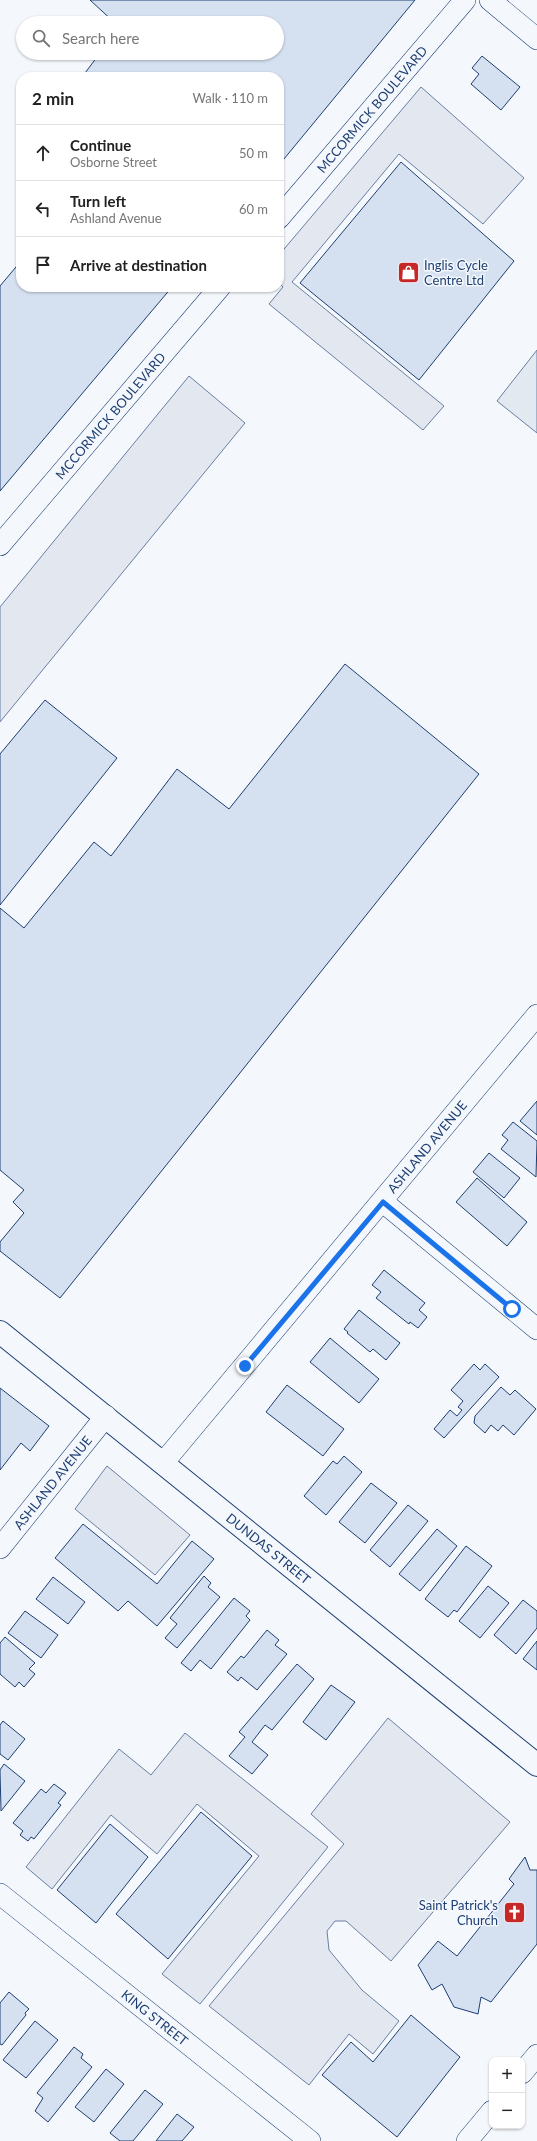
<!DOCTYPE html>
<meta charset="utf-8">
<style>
:root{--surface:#fff;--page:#f2f2f2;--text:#222;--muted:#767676;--line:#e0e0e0}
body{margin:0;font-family:Lato,sans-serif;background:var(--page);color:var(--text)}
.controls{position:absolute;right:12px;bottom:12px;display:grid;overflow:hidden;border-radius:8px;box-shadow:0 1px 3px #0004}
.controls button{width:36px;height:36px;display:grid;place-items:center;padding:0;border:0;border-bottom:1px solid var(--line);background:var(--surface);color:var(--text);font:20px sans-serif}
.stop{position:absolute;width:12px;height:12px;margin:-9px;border:3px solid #1a73e8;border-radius:50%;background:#fff}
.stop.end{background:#1a73e8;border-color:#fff;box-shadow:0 1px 4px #0008}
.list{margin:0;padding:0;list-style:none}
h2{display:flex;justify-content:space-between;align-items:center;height:52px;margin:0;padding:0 16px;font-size:17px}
h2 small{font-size:13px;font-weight:400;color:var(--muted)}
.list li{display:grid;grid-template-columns:26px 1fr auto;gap:12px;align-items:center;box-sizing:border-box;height:56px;padding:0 16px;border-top:1px solid var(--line)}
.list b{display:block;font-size:15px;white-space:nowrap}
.list p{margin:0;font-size:13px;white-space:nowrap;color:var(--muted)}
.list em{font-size:13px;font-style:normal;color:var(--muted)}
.icon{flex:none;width:22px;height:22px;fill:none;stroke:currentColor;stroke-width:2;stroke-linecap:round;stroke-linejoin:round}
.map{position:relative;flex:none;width:537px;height:2141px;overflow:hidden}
.search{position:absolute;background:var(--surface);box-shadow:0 1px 3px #0004;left:16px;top:16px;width:268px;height:44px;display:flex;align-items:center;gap:10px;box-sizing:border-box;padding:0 14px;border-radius:22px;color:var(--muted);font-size:15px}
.panel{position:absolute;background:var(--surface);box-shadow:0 1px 3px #0004;left:16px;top:72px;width:268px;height:220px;border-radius:16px}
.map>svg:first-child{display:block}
.green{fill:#e3e9f0;stroke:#687fa3}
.parking{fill:#e3e8f0;stroke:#687fa3}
.building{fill:#d5e0f0;stroke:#1d3f73}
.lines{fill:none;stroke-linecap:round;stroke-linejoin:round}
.street-casing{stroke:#1d3f73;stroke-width:22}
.secondary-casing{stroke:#1d3f73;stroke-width:24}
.street{stroke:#f4f7fb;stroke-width:21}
.secondary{stroke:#f4f7fb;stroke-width:22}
.route{stroke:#1a73e8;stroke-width:5}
.labels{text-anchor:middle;stroke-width:3;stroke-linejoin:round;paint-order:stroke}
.street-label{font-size:13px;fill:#1d3f73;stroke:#f4f7fb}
.poi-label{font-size:13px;fill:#1d3f73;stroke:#f4f7fb;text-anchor:start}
</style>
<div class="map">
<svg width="537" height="2141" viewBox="0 0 537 2141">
<rect width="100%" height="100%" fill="#f4f7fb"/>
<path class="green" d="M 537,350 L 537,433 L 497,401 Z"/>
<path class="parking" d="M 421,87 L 524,178 L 483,224 L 399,154 L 292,282 L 444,406 L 423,430 L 269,304 L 283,287 L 279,283 L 279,255 Z
M 189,376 L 245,423 L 0,722 L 0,607 Z
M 107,1466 L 190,1535 L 155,1575 L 75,1509 Z
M 388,1718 L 510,1822 L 391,1961 L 346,1921 L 335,1921 L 327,1931 L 329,1950 L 362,1990 L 399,2021 L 373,2054 L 349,2034 L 309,2085 L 209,2006 L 344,1844 L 311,1814 Z
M 185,1733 L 328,1847 L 200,2004 L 162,1974 L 259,1856 L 197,1804 L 157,1854 L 111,1815 L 52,1889 L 26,1867 L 119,1749 L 151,1775 Z"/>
<path class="building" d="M 90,0 L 415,0 L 279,165 L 279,77 L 82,77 L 100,53 L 277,53 L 277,23 L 115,23 Z
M 482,56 L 520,87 L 501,110 L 471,84 L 479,74 L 472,68 Z
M 401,162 L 514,261 L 419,380 L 300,283 Z
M 21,261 L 21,287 L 172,287 L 0,491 L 0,286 Z
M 345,664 L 479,774 L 60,1298 L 0,1251 L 0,1242 L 24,1213 L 13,1202 L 24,1190 L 0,1170 L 0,908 L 24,928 L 94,842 L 111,856 L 177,769 L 229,809 Z
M 45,700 L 117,758 L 0,905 L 0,754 Z
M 537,1101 L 537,1135 L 520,1121 Z
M 513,1122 L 537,1141 L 536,1177 L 501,1149 L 508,1140 L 502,1135 Z
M 489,1153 L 520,1178 L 504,1198 L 473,1172 Z
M 477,1178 L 527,1222 L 507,1246 L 456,1202 Z
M 384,1270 L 425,1303 L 419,1310 L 427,1317 L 418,1328 L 410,1322 L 409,1324 L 376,1298 L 381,1292 L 372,1285 Z
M 359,1310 L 400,1343 L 386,1360 L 373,1349 L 370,1352 L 347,1333 L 348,1332 L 344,1329 Z
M 330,1338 L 379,1379 L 359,1403 L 310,1362 Z
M 474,1364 L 480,1370 L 485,1364 L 499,1377 L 444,1438 L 434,1429 L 450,1410 L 457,1416 L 462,1410 L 458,1407 L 463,1401 L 451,1390 Z
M 287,1385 L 344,1429 L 323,1456 L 266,1412 Z
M 501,1387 L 510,1395 L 515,1390 L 536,1409 L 514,1435 L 503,1425 L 498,1431 L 491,1425 L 485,1433 L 474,1423 L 475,1416 Z
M 0,1388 L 49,1426 L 30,1451 L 21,1443 L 0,1470 Z
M 344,1456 L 362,1472 L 326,1515 L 304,1496 L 333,1461 L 337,1464 Z
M 371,1483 L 397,1503 L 365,1543 L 339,1522 Z
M 408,1505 L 428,1521 L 390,1567 L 370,1550 Z
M 83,1524 L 157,1584 L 192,1541 L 214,1559 L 157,1626 L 128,1601 L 118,1611 L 55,1558 Z
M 437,1529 L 457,1546 L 420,1591 L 399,1574 Z
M 466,1546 L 492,1566 L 457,1612 L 454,1610 L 448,1617 L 425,1599 Z
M 204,1576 L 211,1583 L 208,1587 L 220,1597 L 177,1648 L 165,1638 L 177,1624 L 170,1618 Z
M 53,1577 L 85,1602 L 68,1624 L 36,1599 Z
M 488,1586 L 509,1603 L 480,1638 L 459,1621 Z
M 234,1598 L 250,1611 L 246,1616 L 250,1620 L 211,1669 L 200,1660 L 191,1671 L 181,1663 Z
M 523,1600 L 537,1611 L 537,1628 L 516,1654 L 494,1635 Z
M 25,1611 L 58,1635 L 41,1658 L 8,1633 Z
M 267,1630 L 279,1640 L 275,1645 L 287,1654 L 257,1690 L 241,1677 L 238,1681 L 227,1672 L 241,1656 L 244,1658 Z
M 5,1637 L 35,1663 L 29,1669 L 35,1674 L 24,1687 L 19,1682 L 15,1687 L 0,1674 L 0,1643 Z
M 537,1641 L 537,1670 L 523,1659 Z
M 297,1664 L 314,1679 L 272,1730 L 265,1725 L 252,1742 L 268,1755 L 252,1774 L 229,1756 L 245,1737 L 239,1732 Z
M 331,1685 L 355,1702 L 326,1740 L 303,1722 Z
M 3,1721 L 25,1739 L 8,1760 L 0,1754 L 0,1725 Z
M 4,1764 L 25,1781 L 1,1811 L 0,1770 Z
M 54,1784 L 66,1793 L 58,1803 L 61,1805 L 34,1839 L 31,1837 L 28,1841 L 20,1835 L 23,1831 L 13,1823 L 41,1789 L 46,1793 Z
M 201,1812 L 252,1856 L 168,1959 L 116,1914 Z
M 110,1824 L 148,1857 L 96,1923 L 57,1890 Z
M 525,1857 L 530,1870 L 537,1870 L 537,1944 L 491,2002 L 481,1997 L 478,2014 L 454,2007 L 442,1984 L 432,1990 L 418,1965 L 438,1941 L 457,1956 L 514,1884 L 509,1879 Z
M 9,1992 L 29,2009 L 25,2013 L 26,2015 L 2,2045 L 0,2044 L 0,2003 Z
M 411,2015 L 460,2057 L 397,2137 L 322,2075 L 351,2042 L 373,2062 Z
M 35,2021 L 58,2040 L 26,2078 L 3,2060 Z
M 74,2047 L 83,2054 L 81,2058 L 92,2067 L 48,2122 L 35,2111 L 43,2098 L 37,2093 Z
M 106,2069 L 124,2084 L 94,2122 L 75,2107 Z
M 145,2090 L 163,2104 L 133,2141 L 120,2141 L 110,2133 Z
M 177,2114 L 194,2127 L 182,2141 L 156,2141 Z"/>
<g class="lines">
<defs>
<g id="street">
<path d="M 490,0 L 537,39"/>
<path id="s1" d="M 279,218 L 465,0"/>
<path id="s2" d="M 0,545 L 220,287"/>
<path d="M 383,1202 L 537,1329"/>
<path id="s3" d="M 163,1463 L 537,1015"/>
<path id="s4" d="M 0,1548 L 106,1416"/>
<path id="s5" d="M 0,1894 L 310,2141"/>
<path d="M 522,2073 L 537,2055"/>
<path d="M 467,2141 L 492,2111"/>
</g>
<g id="secondary">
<path id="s6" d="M 0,1332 L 537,1765"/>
</g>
</defs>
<use href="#street" class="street-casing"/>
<use href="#secondary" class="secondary-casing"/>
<use href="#street" class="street"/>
<use href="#secondary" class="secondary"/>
</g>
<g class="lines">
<path class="route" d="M 245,1366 L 383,1202 L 512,1309"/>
</g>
<defs>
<symbol id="shop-square" viewBox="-11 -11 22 22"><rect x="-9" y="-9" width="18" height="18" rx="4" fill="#c62828" stroke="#f4f7fb"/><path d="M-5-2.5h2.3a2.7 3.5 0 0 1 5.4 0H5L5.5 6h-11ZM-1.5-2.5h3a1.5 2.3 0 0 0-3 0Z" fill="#fff"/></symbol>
<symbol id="church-square" viewBox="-11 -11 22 22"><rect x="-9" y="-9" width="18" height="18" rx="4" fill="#c62828" stroke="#f4f7fb"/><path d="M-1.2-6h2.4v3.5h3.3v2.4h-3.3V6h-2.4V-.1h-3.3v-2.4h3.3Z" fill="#fff"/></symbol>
</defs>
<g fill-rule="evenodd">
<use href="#shop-square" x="396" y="260" width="25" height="25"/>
<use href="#church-square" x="502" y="1900" width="25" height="25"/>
</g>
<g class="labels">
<g class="street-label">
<text dy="5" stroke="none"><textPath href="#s1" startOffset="143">MCCORMICK BOULEVARD</textPath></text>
<text dy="5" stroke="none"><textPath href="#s2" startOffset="170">MCCORMICK BOULEVARD</textPath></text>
<text dy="5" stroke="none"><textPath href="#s3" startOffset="412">ASHLAND AVENUE</textPath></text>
<text dy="5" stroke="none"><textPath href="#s4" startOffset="84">ASHLAND AVENUE</textPath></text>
<text dy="5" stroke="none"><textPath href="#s6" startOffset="345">DUNDAS STREET</textPath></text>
<text dy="5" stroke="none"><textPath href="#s5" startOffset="198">KING STREET</textPath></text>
</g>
<g class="poi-label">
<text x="424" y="270">Inglis Cycle<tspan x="424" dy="15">Centre Ltd</tspan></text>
<text x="498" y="1910" text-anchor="end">Saint Patrick's<tspan x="498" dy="15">Church</tspan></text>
</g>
</g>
</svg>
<div class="controls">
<button>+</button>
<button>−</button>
</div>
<div class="stop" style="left:512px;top:1309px"></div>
<div class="stop end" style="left:245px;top:1366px"></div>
<div class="search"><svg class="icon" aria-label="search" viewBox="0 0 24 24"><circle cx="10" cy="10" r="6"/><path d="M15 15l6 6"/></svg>Search here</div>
<section class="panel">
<h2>2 min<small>Walk · 110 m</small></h2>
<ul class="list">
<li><svg class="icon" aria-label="ahead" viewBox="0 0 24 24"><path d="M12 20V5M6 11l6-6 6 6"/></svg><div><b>Continue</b><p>Osborne Street</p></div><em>50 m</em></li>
<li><svg class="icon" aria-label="left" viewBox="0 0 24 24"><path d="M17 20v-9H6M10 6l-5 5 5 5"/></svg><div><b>Turn left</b><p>Ashland Avenue</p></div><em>60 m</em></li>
<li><svg class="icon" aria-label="arrive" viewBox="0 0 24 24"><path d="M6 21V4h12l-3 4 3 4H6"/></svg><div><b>Arrive at destination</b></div></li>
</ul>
</section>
</div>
